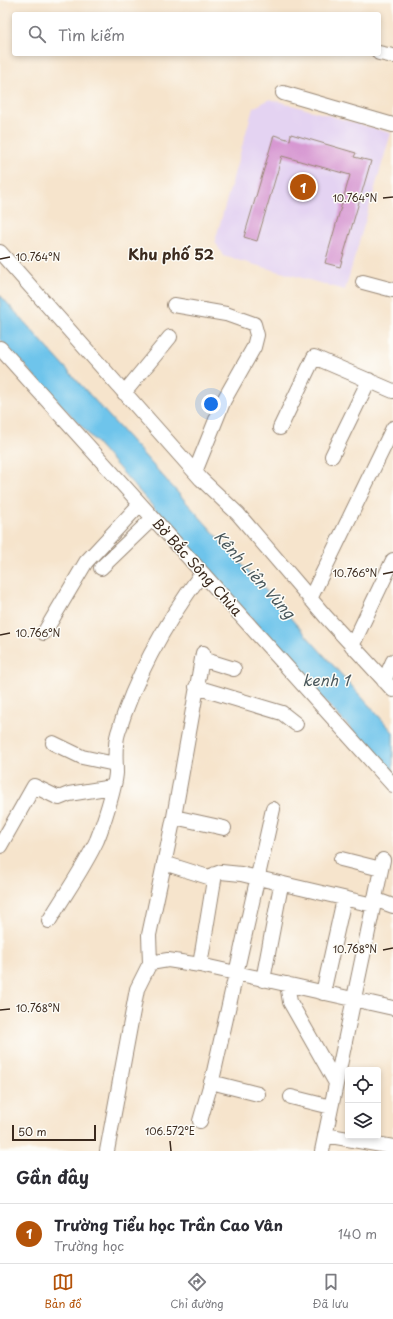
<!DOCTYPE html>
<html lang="vi">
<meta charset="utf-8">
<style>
:root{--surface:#fff;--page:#f7f7f7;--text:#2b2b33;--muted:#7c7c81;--line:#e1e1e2;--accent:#b45309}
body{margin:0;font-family:"Playpen Sans",sans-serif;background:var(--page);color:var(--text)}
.controls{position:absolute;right:12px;bottom:12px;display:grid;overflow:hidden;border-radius:4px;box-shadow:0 2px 6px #0003}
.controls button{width:36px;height:36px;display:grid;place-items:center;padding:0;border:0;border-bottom:1px solid var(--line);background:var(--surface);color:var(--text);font:20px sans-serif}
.scale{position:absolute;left:12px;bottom:10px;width:84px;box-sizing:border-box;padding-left:4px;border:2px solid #3b2a1e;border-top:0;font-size:11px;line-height:14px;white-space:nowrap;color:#3b2a1e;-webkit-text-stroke:3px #fdfcf7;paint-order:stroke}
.you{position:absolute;left:211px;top:404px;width:14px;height:14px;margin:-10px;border:3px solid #fff;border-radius:50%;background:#1a73e8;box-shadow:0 0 0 6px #1a73e833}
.badge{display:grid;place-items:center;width:26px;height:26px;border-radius:50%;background:var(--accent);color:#fff;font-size:13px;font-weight:700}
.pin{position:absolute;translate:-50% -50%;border:2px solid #fff;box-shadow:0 1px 4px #0006}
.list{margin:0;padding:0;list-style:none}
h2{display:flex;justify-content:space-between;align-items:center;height:52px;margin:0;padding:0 16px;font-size:17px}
h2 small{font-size:13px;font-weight:400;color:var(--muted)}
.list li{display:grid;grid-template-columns:26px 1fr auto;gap:12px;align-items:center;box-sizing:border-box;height:60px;padding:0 16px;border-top:1px solid var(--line)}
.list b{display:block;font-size:15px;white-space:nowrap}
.list p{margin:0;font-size:13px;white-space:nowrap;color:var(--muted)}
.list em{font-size:13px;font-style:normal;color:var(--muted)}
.icon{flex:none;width:22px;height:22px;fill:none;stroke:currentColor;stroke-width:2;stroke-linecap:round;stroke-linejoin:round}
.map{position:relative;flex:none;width:393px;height:1151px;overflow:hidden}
.search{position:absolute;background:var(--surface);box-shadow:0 2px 6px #0003;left:12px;right:12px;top:12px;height:44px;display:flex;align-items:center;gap:10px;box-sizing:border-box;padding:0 14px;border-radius:4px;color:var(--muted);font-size:15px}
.sheet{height:112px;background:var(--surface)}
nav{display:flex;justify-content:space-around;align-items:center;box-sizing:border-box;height:56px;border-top:1px solid var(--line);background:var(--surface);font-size:11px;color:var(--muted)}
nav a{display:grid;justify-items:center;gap:2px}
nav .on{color:var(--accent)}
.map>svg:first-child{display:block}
.built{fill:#e4d3f2}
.water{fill:#6ec4eb;stroke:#547784}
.building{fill:#d798d2}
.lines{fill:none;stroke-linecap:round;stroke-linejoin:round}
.minor-casing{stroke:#988775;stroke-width:16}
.minor{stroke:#fff;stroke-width:14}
.ticks{fill:none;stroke:#3b2a1e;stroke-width:1.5}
.labels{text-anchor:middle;stroke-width:3;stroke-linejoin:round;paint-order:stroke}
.street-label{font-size:14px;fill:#3b2a1e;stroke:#fdfcf7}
.neighbourhood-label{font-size:15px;font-weight:bold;fill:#3b2a1e;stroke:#fdfcf7}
.water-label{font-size:15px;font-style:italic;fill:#4a585c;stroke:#fdfcf7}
.ticks-label{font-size:10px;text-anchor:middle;fill:#3b2a1e;stroke:#fdfcf7;stroke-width:3;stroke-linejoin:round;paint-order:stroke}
</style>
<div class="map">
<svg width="393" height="1151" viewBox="0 0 393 1151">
<rect width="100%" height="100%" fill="#fdfcf7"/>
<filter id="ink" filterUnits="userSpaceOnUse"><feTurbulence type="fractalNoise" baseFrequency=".025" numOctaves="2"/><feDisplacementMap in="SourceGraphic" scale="8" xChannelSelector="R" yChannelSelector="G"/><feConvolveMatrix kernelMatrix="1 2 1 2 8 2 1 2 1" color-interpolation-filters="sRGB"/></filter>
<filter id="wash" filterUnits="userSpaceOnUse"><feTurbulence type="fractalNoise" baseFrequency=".012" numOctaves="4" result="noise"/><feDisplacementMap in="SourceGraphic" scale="16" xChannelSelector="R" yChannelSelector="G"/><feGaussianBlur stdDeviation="0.9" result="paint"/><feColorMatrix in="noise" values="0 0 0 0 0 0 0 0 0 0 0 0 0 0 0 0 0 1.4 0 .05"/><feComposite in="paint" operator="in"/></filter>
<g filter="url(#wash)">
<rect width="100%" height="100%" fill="#f6e4cc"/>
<path class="built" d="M 270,99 L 391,133 L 345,290 L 223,256 L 215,241 L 253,108 Z"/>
<path class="water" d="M 0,295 L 393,732 L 393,773 L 315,691 L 96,442 L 0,339 Z"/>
<g id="blocks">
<path class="building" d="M 291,134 L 356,153 L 354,157 L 371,161 L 340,267 L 325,263 L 350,175 L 282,156 L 257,241 L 244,237 L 274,135 L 290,140 Z"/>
</g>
</g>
<g filter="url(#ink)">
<use href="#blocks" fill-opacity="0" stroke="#988775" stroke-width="1"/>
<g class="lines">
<defs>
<path id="minor" d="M 379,53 L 393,56
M 283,93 L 393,125
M 0,252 L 201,479 L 238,514 L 326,617 L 393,690
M 363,282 L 393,290
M 174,305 L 226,314 L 254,324 L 257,335 L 254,347 L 224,400 L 195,472
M 0,348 L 393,785
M 124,393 L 170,337
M 280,428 L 314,357 L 393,391
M 332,456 L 369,380
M 101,568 L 153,518
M 310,599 L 393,428
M 44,633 L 86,562 L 140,504
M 352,646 L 393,560
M 202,659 L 234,669
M 384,681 L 393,661
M 196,687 L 282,713 L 296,724
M 53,743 L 82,757 L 115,764
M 174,817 L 224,828
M 0,846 L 34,786 L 59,798 L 69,794 L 112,787
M 341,859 L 381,869
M 164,863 L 208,877 L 221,872 L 241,874 L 373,905
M 374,899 L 393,906
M 49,921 C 65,894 84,868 97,840 C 103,825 115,788 116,773 C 116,759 114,746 118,733 C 136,674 166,622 202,573
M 150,963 L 168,960 L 200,965 L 393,1008
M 200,965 L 215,874
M 263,980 L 281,885
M 287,984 L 290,1002 L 336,1083
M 323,993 L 344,899
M 211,1082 L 258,1094
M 291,1097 L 331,1107
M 200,1121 L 213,1076 L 273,809
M 325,1135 L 393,1147
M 107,1151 L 137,989 L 150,963 L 149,935 L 174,817 L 203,653
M 322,1151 L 383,860"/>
</defs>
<use href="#minor" class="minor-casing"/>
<use href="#minor" class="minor"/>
</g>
</g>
<path class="ticks" d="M 383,198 L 393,197M 0,259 L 10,257M 383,574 L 393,572M 0,635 L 10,633M 383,950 L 393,948M 0,1010 L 10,1009M 170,1141 L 171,1151"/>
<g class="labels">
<g class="street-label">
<text transform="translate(197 567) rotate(48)" y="5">Bờ Bắc Sông Chùa</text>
</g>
<g class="neighbourhood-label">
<text x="171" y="260">Khu phố 52</text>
</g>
<g class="water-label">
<text transform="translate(254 575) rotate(48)" y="5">Kênh Liên Vùng</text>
<text x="326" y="686">kenh 1</text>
</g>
</g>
<g class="ticks-label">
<text x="355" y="202">10.764°N</text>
<text x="38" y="261">10.764°N</text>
<text x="355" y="577">10.766°N</text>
<text x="38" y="637">10.766°N</text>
<text x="355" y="953">10.768°N</text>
<text x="38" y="1012">10.768°N</text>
<text x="170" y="1135">106.572°E</text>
</g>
</svg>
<div class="controls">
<button><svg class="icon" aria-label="locate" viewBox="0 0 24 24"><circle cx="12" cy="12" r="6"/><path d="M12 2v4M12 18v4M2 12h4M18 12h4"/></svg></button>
<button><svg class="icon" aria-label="layers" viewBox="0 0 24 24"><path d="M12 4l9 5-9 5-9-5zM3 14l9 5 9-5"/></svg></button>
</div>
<div class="scale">50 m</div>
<div class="you"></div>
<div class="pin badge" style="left:303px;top:187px">1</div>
<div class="search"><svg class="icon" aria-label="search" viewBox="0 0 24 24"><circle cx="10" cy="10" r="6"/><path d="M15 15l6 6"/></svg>Tìm kiếm</div>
</div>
<section class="sheet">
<h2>Gần đây<small></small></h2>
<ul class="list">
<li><span class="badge">1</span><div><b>Trường Tiểu học Trần Cao Vân</b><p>Trường học</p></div><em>140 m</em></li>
</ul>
</section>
<nav>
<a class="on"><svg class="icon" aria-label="map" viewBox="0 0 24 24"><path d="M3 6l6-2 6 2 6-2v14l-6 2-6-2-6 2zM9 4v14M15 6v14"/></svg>Bản đồ</a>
<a><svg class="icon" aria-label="directions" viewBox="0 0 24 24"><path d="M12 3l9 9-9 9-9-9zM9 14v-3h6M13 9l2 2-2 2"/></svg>Chỉ đường</a>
<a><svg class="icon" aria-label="saved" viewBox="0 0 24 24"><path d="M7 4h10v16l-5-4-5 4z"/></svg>Đã lưu</a>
</nav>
